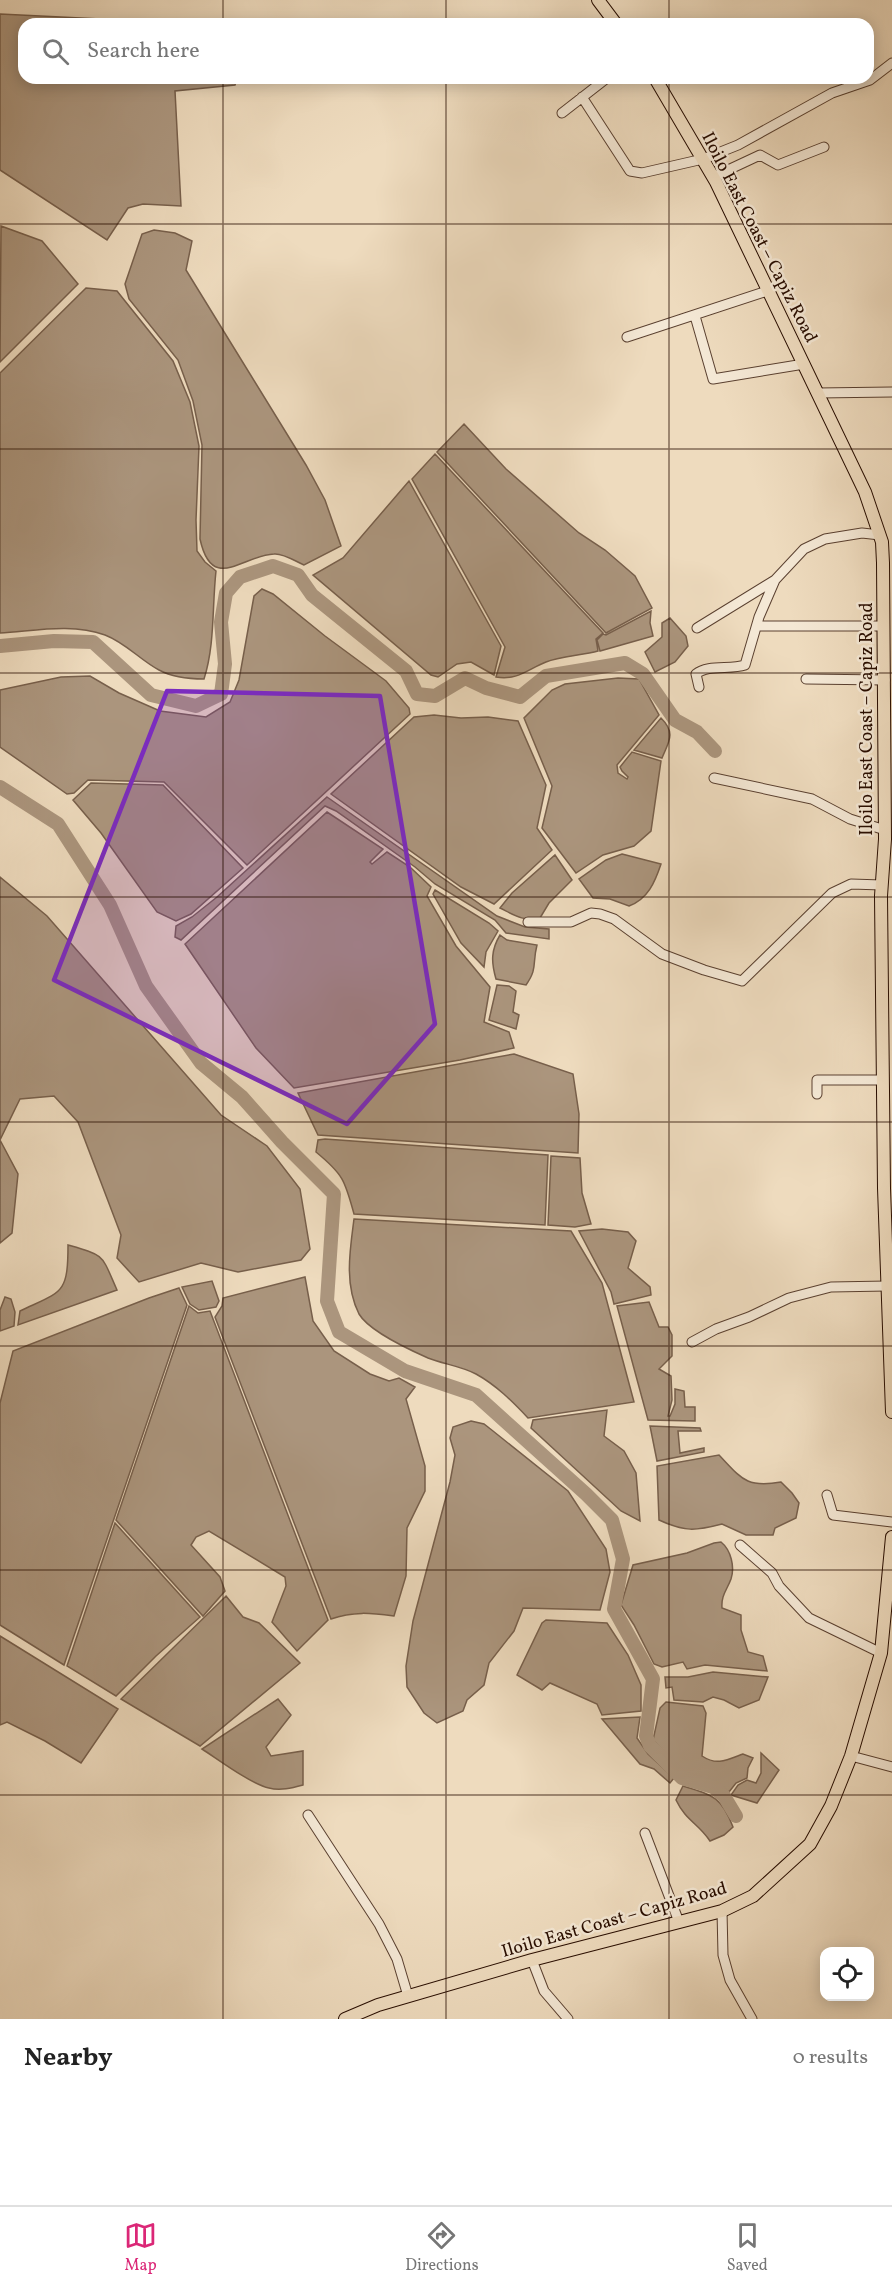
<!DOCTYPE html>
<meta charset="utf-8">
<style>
:root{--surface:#fff;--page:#f2f2f2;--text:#222;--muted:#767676;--line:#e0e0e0;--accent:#db2777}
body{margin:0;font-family:Vollkorn,serif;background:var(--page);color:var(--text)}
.controls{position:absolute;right:18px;bottom:18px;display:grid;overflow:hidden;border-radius:12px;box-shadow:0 3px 15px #0003}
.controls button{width:54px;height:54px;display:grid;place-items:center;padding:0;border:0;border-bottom:2px solid var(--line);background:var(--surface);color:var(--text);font:30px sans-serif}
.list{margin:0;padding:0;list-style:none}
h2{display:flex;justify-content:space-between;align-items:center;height:78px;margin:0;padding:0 24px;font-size:26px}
h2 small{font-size:20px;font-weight:400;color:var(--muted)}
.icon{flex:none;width:33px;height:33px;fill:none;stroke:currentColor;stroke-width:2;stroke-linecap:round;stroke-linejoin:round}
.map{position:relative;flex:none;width:892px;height:2019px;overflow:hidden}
.search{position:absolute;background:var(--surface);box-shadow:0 3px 15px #0003;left:18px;right:18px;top:18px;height:66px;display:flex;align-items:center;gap:15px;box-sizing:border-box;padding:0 21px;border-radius:18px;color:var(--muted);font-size:22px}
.sheet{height:186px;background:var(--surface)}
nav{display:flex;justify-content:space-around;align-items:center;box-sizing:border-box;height:84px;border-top:2px solid var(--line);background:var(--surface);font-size:16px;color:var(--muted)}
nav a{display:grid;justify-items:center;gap:3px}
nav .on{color:var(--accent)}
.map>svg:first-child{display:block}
.water{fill:#ab957d;stroke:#775f4b;stroke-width:1.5}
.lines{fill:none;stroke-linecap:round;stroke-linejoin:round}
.river{stroke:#ab957d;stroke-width:14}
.minor-casing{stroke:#5a4030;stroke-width:11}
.major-casing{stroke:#280d00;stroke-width:14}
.minor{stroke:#f4e8d5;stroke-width:9}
.major{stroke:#eedbbe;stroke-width:12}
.marked{fill:#7b2cbf;fill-opacity:0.2;stroke:#7b2cbf;stroke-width:4.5;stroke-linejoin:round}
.grid{fill:none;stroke:#280d00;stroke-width:1.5;stroke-opacity:0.55}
.labels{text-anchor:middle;stroke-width:5;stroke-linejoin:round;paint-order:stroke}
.street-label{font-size:18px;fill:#280d00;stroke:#f4e8d5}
</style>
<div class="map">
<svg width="892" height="2019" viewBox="0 0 892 2019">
<rect width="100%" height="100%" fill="#eedbbe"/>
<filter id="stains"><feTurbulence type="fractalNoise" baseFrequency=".00333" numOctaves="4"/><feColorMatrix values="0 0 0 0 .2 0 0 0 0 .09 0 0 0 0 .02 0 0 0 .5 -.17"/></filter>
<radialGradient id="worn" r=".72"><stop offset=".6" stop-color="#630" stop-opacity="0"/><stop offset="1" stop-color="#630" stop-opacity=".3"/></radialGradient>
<path class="water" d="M 0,14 L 202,24 L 24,24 L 24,78 L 237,78 L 235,85 L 175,91 L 181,206 L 143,204 L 128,208 L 107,240 L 0,170 Z
M 1,226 L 42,241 L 78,284 L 0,362 Z
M 154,230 L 175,233 L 192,241 L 186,270 L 306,465 L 325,500 L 341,546 L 304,565 C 295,561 283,553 274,554 C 243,555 212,594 200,539 L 202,445 L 193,401 L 178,360 L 129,299 L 125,284 L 142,234 Z
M 86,288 L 117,291 L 173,361 L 190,402 L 199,446 L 196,520 L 197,551 L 205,562 L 216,571 C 212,607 215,645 204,679 C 188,679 172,677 159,670 C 140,660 126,643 105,635 C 71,623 35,631 0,633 L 0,373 Z
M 464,424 L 506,469 L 579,533 L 605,550 L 635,576 L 652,608 L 606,633 L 437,452 Z
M 435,454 L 603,633 L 596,639 L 598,651 C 583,655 559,657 546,662 C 528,669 517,681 496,677 L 505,647 L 412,479 Z
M 409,481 L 501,646 L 494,675 L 471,662 L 457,664 L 438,677 L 431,675 L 313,575 L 343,558 Z
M 262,589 L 273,594 L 325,636 L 386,681 L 409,708 L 410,714 L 247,865 L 164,782 L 88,780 L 74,793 L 67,794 L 0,747 L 0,690 L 61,677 L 90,676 L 119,693 L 160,711 L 206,717 L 230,702 L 239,680 L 254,596 Z
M 651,611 L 650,623 L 653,636 L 600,651 L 597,640 L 603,634 L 606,635 Z
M 670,618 L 686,636 L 688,646 L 675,662 L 655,672 L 645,652 L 662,637 L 662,623 Z
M 618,678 L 639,679 L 659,715 L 617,765 L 618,773 L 627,779 L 628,777 L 622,771 L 620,767 L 632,752 L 661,761 L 651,831 L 634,846 L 603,855 L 576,873 L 542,828 L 552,786 L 524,718 L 552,690 L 565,684 Z
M 434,715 L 461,718 L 488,717 L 518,721 L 546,785 L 537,828 L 552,850 L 494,904 L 461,887 L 331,794 L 414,717 Z
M 661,718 C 676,733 669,741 662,758 L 634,750 Z
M 91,783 L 163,785 L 243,868 L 191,914 L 176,921 L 157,912 L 101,833 L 73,800 Z
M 327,797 L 497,916 L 525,927 L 549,929 L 549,939 L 506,933 L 495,920 L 435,884 L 415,867 L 336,811 L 325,806 L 181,940 L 175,937 L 176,926 L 192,917 L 217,897 Z
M 327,812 L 383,849 L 370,862 L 372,864 L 387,852 L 410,867 L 431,887 L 427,896 L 456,946 L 490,987 L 484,1022 L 509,1032 L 514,1048 L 460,1060 L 294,1088 L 256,1048 L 185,944 Z
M 622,854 L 661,864 C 655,882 648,899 629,906 L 610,899 L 593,898 L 579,879 L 606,860 Z
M 555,855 L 572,880 L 549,903 L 540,918 C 524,922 514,915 500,908 L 512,893 Z
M 0,877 L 47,916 L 221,1115 L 267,1146 L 300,1189 L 310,1249 L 301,1260 L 238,1272 L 201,1263 L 139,1282 L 117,1258 L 121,1235 L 78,1122 L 54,1096 L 20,1099 L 0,1140 L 18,1174 L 12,1233 L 0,1243 Z
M 435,890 L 489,923 L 498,931 L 486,952 L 484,967 L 461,943 L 433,894 Z
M 500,935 L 507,940 L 537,945 C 532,964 538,968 526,985 L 496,979 C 491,962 491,950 500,935 Z
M 497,985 L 509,986 L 516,991 L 513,1012 L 519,1015 L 516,1029 L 489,1020 Z
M 514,1054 L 573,1074 L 579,1114 L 578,1153 L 318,1135 L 298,1093 Z
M 325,1139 L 548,1155 L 545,1225 L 354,1214 C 345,1181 344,1175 316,1152 L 318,1140 Z
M 551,1156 L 580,1158 L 582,1193 L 591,1224 L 575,1227 L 548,1225 Z
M 354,1219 L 571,1231 L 602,1283 L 634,1402 L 528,1418 C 512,1401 496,1385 476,1374 C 461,1366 443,1364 428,1358 C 410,1350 369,1331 359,1314 C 344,1284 350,1250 354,1219 Z
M 602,1229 L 628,1232 L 636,1241 L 628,1268 L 650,1287 L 651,1295 L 614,1304 L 611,1292 L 579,1231 Z
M 68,1245 C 106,1256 101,1254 117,1290 L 18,1325 L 20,1311 C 62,1291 68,1295 68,1245 Z
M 305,1277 L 313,1321 L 334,1351 L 370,1374 L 389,1381 L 399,1378 L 415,1387 L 406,1399 L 425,1466 L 425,1491 L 407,1528 L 406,1576 L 394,1616 C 371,1613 353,1611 331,1619 L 215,1317 L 222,1306 L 223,1298 Z
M 212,1281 L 219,1301 L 216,1307 L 199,1310 L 190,1304 L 182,1287 Z
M 179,1288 L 187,1305 L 64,1665 L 0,1625 L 0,1403 L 13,1351 L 149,1298 Z
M 5,1297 L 11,1299 L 15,1312 L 14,1326 L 0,1331 L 0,1310 Z
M 649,1302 L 659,1327 L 668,1327 L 672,1335 L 672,1356 L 659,1369 L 671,1376 L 672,1400 L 668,1416 L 670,1416 L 675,1404 L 675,1389 L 684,1391 L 685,1407 L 695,1407 L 695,1421 L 648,1420 L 617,1306 Z
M 189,1306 L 198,1313 L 210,1311 L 328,1620 L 297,1651 L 272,1622 L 286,1586 L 285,1577 L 209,1531 L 196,1537 L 191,1545 L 220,1577 L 225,1591 L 203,1616 L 116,1520 Z
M 607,1410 L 604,1436 L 624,1451 L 636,1473 L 640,1521 L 621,1511 L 531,1428 L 533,1420 Z
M 471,1421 L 484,1424 L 493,1431 L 568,1491 L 606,1549 L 610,1572 L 600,1610 L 523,1608 L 514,1631 L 489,1663 L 484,1685 L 467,1700 L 463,1711 L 437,1723 L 424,1713 L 407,1687 L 406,1666 L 413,1621 L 450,1482 L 455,1455 L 450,1438 L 453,1427 Z
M 650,1426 L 700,1428 L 701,1431 L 678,1431 L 680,1453 L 704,1448 L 704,1452 L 657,1461 Z
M 719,1455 C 742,1479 746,1488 781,1482 L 792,1493 L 799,1503 L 796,1518 L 775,1528 L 773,1535 L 746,1535 L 722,1524 C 695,1531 685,1532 659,1520 L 657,1466 Z
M 115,1523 L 200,1617 L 156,1656 L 116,1696 L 67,1666 Z
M 721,1542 C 731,1550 735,1567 731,1579 C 727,1590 721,1595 722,1608 L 741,1615 L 741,1630 L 748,1652 L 763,1656 L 767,1671 L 705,1665 L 687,1669 L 683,1662 L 662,1667 L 654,1664 L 634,1625 L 621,1605 L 633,1565 L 687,1553 L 714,1543 Z
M 226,1596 L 243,1617 L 259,1623 L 300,1663 L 200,1746 L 121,1699 Z
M 546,1620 L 607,1623 L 628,1655 L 641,1685 L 641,1711 L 602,1715 L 597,1704 L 550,1683 L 542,1690 L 517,1675 L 542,1623 Z
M 0,1636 L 118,1709 L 81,1763 L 45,1741 L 7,1722 L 0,1725 Z
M 713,1672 L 768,1677 L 759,1700 L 739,1708 L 724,1700 L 713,1697 L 703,1702 L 674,1700 L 672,1687 L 666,1688 L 665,1677 L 688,1677 Z
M 278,1699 L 291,1715 L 266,1747 L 271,1756 L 303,1751 L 303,1785 C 292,1788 280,1791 269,1788 C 251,1784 219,1760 202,1749 Z
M 666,1702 L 703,1706 L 706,1713 L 702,1756 C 717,1766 727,1760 743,1754 L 753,1758 L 748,1768 L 747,1778 L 736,1783 L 729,1792 L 711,1781 L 683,1773 L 653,1740 L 660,1708 Z
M 640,1717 L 637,1738 L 648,1754 L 674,1778 L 670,1783 L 654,1769 L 640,1764 L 602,1719 Z
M 761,1753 L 779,1770 L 757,1803 L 731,1795 L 738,1785 L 747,1780 L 756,1783 L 761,1773 Z
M 683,1786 C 713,1795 722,1797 733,1827 L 724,1835 L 710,1841 C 698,1823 686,1821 676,1800 Z"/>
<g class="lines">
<path class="river" d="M 0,646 L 54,641 L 93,642 L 151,695 L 196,706 L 221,694 L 225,664 L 221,622 L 226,593 L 240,577 L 273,566 L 298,575 L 312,595 L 406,671 L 417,694 L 435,696 L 465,678 L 486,688 L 520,697 L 546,676 L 625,663 L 643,674 L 675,720 L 697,732 L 715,751
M 0,787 L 58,824 L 110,905 L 146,986 L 201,1063 L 242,1097 L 282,1142 L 334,1194 L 327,1301 L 339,1332 L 405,1371 L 476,1395 L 586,1494 L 612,1520 L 623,1559 L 614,1609 L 653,1679 L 646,1736 L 650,1746 L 682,1778 L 713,1787 L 724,1796 L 736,1816"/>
<defs>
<path id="minor" d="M 582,97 L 630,171 L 642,173 L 703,159 L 738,145 L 832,93 L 870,80 L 892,63
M 562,113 L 607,78
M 713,177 L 760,155 L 778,165 L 824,147
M 695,316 L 713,379 L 804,364
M 627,337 L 767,291
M 818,393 L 892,392
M 757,626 L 884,626
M 697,628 L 775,580 L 804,549 L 825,539 L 862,533 L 880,535
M 806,679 L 885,680
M 699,687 L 696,674 C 708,664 730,670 745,665 L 759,617 L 775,580
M 714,778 L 812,799 L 850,819 L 885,830
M 528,922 L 571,922 L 591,913 L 600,914 L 614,919 L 662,954 L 704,970 L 742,981 L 832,893 L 851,884 L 882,885
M 817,1094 L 817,1080 L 883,1080
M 692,1342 L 716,1329 L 749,1317 L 789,1298 L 831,1287 L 887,1286
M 827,1495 L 833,1515 L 892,1522
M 740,1545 L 772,1573 L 779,1586 L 809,1618 L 881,1653
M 851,1756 L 892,1767
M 308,1815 L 379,1924 L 397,1959 L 408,1996
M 645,1833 L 679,1922
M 722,1911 L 723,1955 L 730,1980 L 752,2019
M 532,1960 L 544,1991 L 568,2019"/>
<path id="major" d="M 598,0 L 616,24
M 655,78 L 716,182 L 865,492 L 882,542 L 883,563 L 885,839 L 881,896 L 884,1188 L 892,1412
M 345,2019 L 378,2005 L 532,1960 L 722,1911 L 753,1896 L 810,1844 L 831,1806 L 851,1756 L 881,1653 L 892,1537"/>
</defs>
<use href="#minor" class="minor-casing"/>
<use href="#major" class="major-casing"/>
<use href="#minor" class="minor"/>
<use href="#major" class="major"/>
</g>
<path class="marked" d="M 167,691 L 380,696 L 435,1024 L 347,1124 L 54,980 Z"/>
<path class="grid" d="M 223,0 L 223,24M 446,0 L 446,24M 669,0 L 669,24M 223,78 L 223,2019M 446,78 L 446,2019M 669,78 L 669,2019M 0,224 L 892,224M 0,449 L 892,449M 0,673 L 892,673M 0,897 L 892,897M 0,1122 L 892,1122M 0,1346 L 892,1346M 0,1570 L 892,1570M 0,1795 L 892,1795"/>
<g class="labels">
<g class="street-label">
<text transform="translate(760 237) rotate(63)" y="6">Iloilo East Coast – Capiz Road</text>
<text transform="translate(866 719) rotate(-90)" y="6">Iloilo East Coast – Capiz Road</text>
<text transform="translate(614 1919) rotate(-16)" y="6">Iloilo East Coast – Capiz Road</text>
</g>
</g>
<rect width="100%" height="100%" filter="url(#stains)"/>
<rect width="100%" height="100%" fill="url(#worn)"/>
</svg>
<div class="controls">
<button><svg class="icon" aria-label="locate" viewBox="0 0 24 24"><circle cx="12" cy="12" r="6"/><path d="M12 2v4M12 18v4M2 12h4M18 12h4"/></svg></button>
</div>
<div class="search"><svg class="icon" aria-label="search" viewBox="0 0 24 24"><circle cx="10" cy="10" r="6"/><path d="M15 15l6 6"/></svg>Search here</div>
</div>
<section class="sheet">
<h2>Nearby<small>0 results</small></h2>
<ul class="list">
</ul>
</section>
<nav>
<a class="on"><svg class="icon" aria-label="map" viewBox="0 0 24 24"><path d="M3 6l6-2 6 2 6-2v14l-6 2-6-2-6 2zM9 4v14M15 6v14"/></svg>Map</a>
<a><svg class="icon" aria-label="directions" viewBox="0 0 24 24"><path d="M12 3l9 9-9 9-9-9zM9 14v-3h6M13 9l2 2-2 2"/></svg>Directions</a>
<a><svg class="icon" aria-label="saved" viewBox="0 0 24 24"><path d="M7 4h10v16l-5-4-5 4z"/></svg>Saved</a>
</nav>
